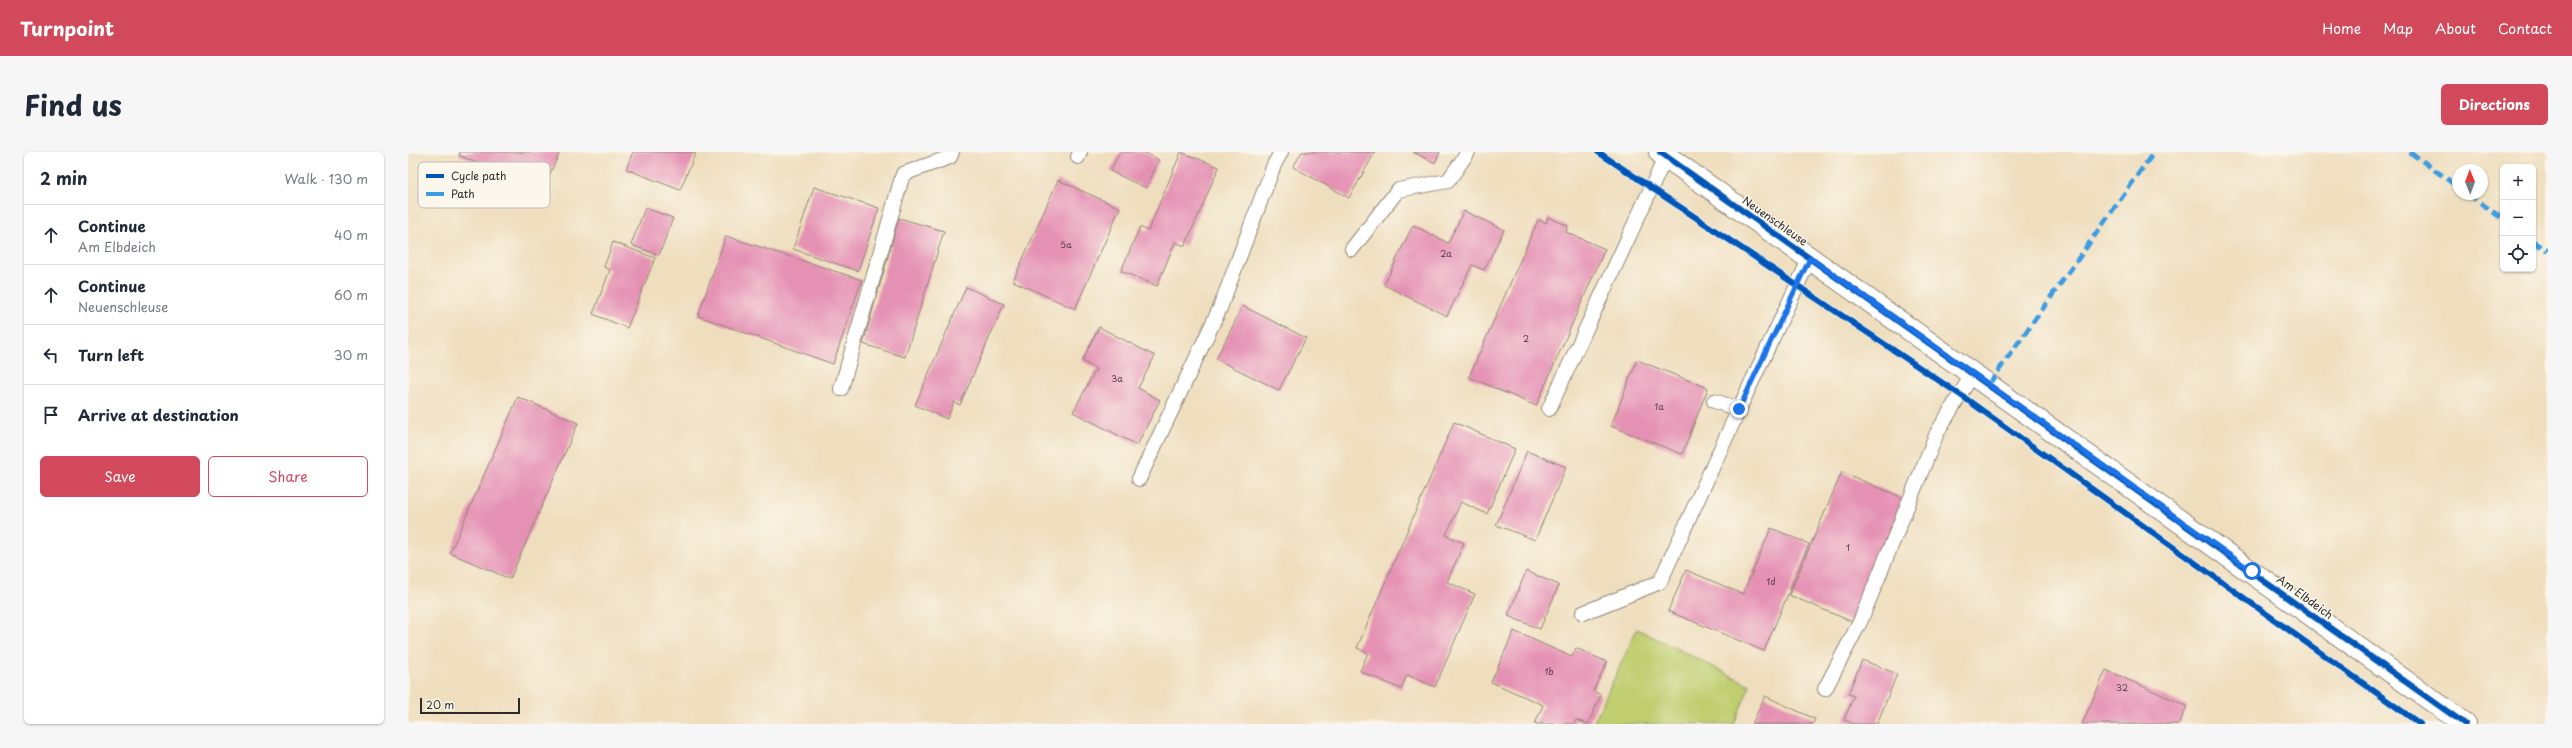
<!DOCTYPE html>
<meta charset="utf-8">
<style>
:root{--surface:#fff;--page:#f6f6f7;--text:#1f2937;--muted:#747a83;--line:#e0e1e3;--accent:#d1495b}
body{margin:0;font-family:"Playpen Sans",sans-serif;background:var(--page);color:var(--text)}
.controls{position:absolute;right:12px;top:12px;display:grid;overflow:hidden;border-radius:6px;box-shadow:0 1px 3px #0004}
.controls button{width:36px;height:36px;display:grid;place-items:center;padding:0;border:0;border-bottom:1px solid var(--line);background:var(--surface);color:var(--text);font:20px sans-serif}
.compass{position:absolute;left:2044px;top:12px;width:36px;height:36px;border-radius:50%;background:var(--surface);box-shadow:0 1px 3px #0004;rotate:359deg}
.scale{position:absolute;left:12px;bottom:10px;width:100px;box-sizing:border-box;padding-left:4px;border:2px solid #2b2b2b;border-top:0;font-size:11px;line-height:14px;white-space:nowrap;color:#2b2b2b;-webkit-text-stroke:3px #fbf7ec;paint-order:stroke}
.stop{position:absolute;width:12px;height:12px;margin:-9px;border:3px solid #1a73e8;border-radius:50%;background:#fff}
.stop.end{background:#1a73e8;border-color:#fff;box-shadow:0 1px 4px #0008}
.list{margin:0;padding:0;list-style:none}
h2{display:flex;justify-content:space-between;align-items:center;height:52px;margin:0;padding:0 16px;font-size:17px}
h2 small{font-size:13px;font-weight:400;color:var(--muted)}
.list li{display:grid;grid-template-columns:26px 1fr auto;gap:12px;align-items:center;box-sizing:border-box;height:60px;padding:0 16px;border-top:1px solid var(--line)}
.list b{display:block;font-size:15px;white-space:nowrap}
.list p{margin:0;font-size:13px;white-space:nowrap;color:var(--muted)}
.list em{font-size:13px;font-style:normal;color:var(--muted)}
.actions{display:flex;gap:8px;padding:12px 16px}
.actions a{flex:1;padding:9px 0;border:1px solid var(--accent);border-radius:6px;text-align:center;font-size:14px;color:var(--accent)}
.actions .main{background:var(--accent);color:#fff}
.icon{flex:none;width:22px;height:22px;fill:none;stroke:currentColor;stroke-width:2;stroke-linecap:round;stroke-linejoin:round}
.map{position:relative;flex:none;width:2140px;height:572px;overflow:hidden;border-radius:6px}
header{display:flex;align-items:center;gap:24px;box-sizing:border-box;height:56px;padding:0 20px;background:var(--accent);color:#fff}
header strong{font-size:19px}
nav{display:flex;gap:22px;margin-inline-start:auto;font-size:14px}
.intro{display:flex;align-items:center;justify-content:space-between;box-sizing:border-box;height:96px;padding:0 24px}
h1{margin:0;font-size:28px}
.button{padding:10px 18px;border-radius:6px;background:var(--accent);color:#fff;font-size:14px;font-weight:700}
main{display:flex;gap:24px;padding:0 24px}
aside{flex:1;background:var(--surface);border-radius:6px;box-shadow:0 1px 3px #0004}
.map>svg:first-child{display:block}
.green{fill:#c0ce70;stroke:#767c4e}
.building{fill:#e591b4}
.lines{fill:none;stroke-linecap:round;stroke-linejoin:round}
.service-casing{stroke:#8d8474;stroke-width:16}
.tertiary-casing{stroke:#8d8474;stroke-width:24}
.service{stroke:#fff;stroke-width:14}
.tertiary{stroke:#fff;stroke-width:22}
.quiet{stroke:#3d9ce1;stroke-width:5;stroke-dasharray:10 5;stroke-linecap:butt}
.cycleway-casing{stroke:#fbf7ec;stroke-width:8}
.cycleway{stroke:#0057b8;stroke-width:6}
.route{stroke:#1a73e8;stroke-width:5}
.labels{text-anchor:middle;stroke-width:3;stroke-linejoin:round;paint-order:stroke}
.number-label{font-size:9px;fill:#5a444d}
.street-label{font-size:11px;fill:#2b2b2b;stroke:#fbf7ec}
.key{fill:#fbf7ec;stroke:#bdbab2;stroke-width:1}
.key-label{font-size:11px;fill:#2b2b2b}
</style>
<header>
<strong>Turnpoint</strong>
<nav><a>Home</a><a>Map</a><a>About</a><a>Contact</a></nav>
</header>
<div class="intro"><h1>Find us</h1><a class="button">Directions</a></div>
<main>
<aside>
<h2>2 min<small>Walk · 130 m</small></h2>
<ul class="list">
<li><svg class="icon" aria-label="ahead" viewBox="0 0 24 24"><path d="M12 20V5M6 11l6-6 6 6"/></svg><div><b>Continue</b><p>Am Elbdeich</p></div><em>40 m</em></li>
<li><svg class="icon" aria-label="ahead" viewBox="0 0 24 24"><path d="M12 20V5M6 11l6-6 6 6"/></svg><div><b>Continue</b><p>Neuenschleuse</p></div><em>60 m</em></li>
<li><svg class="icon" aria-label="left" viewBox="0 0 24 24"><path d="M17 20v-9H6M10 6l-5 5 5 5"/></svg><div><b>Turn left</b></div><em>30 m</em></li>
<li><svg class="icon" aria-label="arrive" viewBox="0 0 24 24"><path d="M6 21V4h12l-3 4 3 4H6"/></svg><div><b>Arrive at destination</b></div></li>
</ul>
<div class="actions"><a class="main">Save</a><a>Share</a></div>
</aside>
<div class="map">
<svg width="2140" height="572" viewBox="0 0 2140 572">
<rect width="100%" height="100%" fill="#fbf7ec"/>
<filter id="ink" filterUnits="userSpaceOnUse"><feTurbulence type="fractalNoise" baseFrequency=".025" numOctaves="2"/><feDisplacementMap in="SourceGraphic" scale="8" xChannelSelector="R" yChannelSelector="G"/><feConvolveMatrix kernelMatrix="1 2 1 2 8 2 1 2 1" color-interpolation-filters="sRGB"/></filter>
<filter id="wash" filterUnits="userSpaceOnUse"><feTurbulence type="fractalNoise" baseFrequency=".012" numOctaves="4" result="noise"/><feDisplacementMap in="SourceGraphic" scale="16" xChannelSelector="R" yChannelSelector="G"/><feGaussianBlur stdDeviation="0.9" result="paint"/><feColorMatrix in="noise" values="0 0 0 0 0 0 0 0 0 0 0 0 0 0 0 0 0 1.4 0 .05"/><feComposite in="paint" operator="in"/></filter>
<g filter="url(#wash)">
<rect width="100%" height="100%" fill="#efdebe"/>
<path class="green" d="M 1229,477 L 1342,533 L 1326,572 L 1185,572 Z"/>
<g id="blocks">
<path class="building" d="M 52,0 L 152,0 L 133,41 L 51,3 Z
M 225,0 L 288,0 L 272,38 L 218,17 Z
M 712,0 L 735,0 L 751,8 L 738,36 L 702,19 Z
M 773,0 L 811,15 L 777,94 L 767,90 L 749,134 L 713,119 L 732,75 L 740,79 Z
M 894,0 L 967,0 L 941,46 L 885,15 Z
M 1005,0 L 1032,0 L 1027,11 Z
M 650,28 L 712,56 L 667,157 L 605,129 Z
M 406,35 L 471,56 L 450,119 L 385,97 Z
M 237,56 L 265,66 L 251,103 L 223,93 Z
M 1056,59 L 1096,78 L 1076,118 L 1064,113 L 1039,164 L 976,133 L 1005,73 L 1040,91 Z
M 1140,65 L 1160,74 L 1158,80 L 1197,97 L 1128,254 L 1061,225 L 1130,68 L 1138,71 Z
M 491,66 L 536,79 L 497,205 L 455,192 Z
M 318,84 L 454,128 L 425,212 L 290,164 Z
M 205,90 L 247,106 L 219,176 L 185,162 L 202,118 L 196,115 Z
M 558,135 L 596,152 L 552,253 L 546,250 L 539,267 L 507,253 Z
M 835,154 L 898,186 L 871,238 L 808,207 Z
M 691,175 L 747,204 L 730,236 L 752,248 L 729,293 L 665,260 L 688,217 L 674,209 Z
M 1229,208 L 1300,236 L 1274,302 L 1203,274 Z
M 110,245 L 170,271 L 102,427 L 42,401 Z
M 1046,270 L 1107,297 L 1079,362 L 1053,350 L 1038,383 L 1056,391 L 1039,430 L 1067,442 L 1027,535 L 999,523 L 993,537 L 952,519 L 960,501 L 949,496 Z
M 1119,299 L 1158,315 L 1127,388 L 1088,373 Z
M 1434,320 L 1500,348 L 1447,471 L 1381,443 Z
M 1363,376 L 1401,392 L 1356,499 L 1260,459 L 1278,418 L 1335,442 Z
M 1118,419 L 1151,433 L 1132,477 L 1100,464 Z
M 1106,479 L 1164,505 L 1168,496 L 1199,510 L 1185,539 L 1193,543 L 1180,572 L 1168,568 L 1166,572 L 1127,572 L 1135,553 L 1083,530 Z
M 1454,508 L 1489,522 L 1469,572 L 1446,572 L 1436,568 L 1446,544 L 1440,542 Z
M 1698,518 L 1779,554 L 1771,572 L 1674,572 Z
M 1357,544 L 1407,567 L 1405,572 L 1344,572 Z"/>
</g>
</g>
<g filter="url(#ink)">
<use href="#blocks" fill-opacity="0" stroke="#8d8474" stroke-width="1"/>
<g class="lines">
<defs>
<path id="service" d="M 670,5 L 672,0
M 944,97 L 990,38 L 1040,29 L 1060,0
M 433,237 L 495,22 L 542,5 L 544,0
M 1306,249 L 1331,257 L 1402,106
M 1141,257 L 1258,4
M 731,327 L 812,156 L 866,13 L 873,0
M 1175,461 L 1252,430 L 1331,257
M 1417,537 L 1452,470 L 1529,281 L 1565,221"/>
<path id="tertiary" d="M 1252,0 L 2057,572"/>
</defs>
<use href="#service" class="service-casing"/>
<use href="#tertiary" class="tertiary-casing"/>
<use href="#service" class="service"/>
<use href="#tertiary" class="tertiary"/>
<path class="quiet" d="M 2002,0 L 2050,35
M 2060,42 L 2095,67
M 2125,89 L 2140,99
M 1581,232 L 1746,0"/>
<defs>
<path id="cycleway" d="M 1190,0 L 1554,244 L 2012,572
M 1252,0 L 2057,572"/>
</defs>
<use href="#cycleway" class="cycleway-casing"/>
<use href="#cycleway" class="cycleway"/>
</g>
</g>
<g class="lines" filter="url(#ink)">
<path class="route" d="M 1331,257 L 1402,106 L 1844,419"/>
</g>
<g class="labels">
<g class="number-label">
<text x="658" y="96">5a</text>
<text x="1038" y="105">2a</text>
<text x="1118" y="190">2</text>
<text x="709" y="230">3a</text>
<text x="1251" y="258">1a</text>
<text x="1440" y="399">1</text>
<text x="1363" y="433">1d</text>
<text x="1141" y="523">1b</text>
<text x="1714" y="539">32</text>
</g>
<g class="street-label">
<text transform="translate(1367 69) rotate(35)" y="4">Neuenschleuse</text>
<text transform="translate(1897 445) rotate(36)" y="4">Am Elbdeich</text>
</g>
</g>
<rect x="10" y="10" width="132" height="46" rx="6" class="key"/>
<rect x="18" y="22" width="18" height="4" fill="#0057b8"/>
<rect x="18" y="40" width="18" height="4" fill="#3d9ce1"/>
<g class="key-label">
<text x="43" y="28">Cycle path</text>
<text x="43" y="46">Path</text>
</g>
</svg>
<div class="controls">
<button>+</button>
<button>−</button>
<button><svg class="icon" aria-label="locate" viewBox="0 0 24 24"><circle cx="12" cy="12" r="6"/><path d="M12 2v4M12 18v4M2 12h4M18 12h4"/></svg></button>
</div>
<svg class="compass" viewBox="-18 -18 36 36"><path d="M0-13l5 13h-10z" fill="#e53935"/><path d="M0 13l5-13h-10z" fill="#747a83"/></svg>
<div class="scale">20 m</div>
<div class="stop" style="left:1844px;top:419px"></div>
<div class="stop end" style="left:1331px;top:257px"></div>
</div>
</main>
